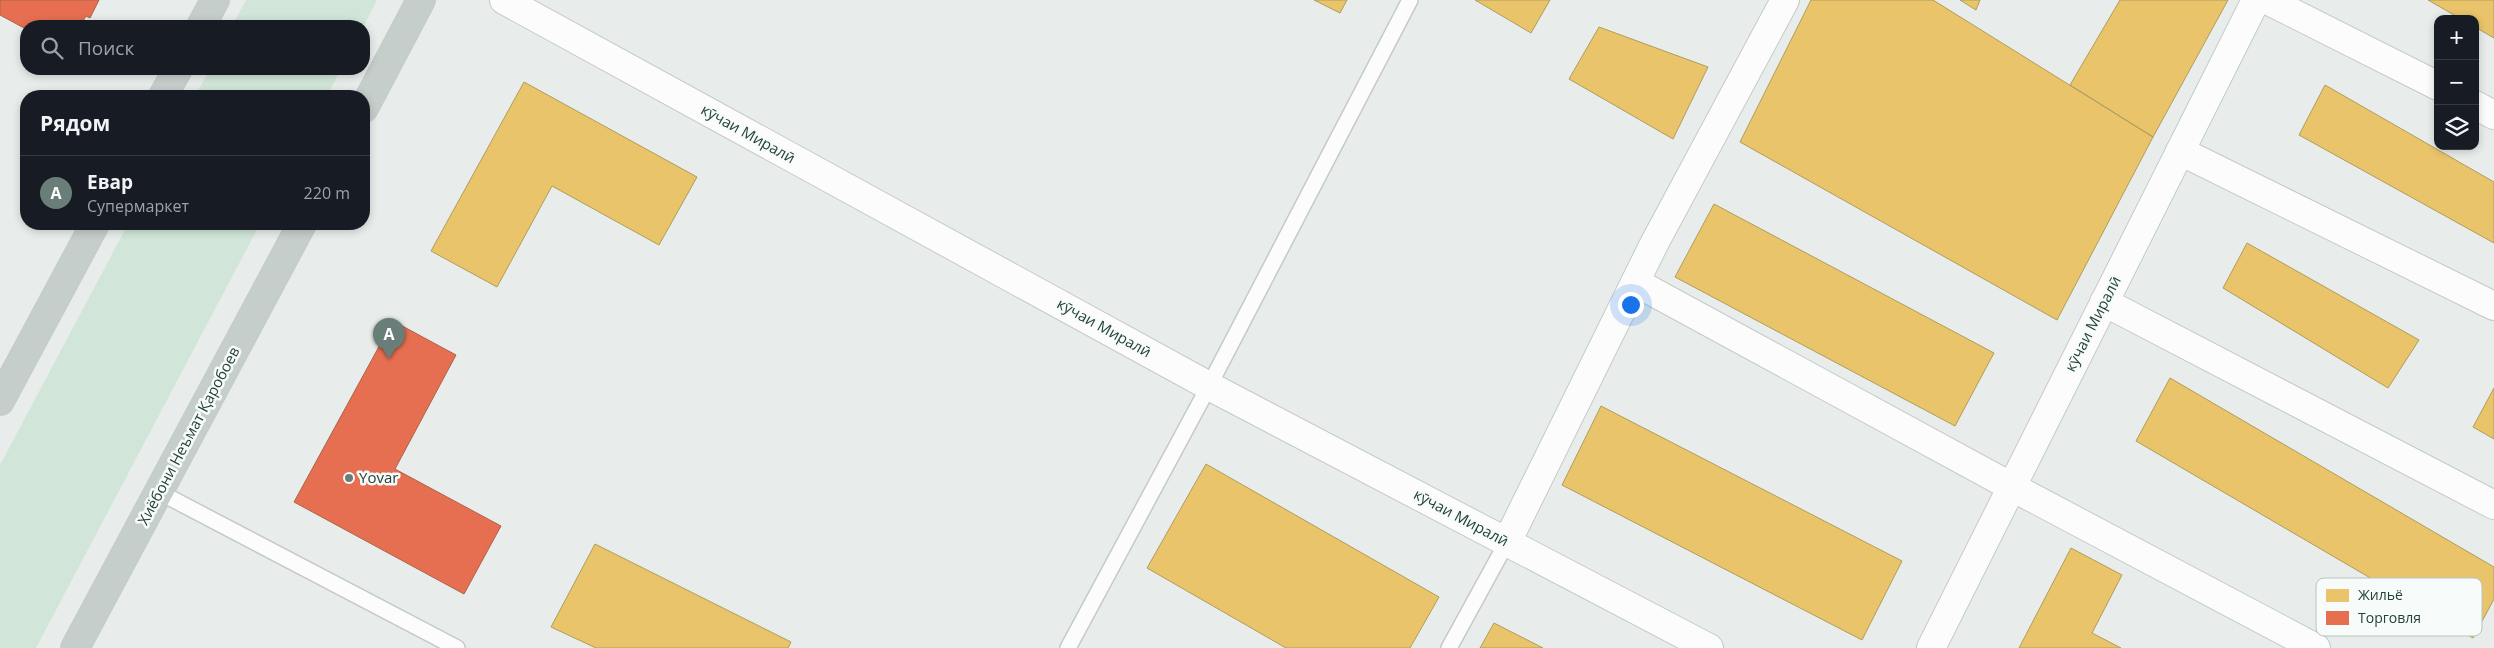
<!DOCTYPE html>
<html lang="ru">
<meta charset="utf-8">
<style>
:root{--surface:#171b24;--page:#242831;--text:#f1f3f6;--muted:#9ea1a6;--line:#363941;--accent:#697e78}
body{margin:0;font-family:"Open Sans",sans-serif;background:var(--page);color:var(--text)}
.controls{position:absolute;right:15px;top:15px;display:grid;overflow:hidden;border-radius:10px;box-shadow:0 2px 8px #0003}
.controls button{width:45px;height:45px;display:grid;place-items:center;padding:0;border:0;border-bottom:1px solid var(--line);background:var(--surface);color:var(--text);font:25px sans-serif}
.you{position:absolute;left:1630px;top:304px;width:18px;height:18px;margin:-12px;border:4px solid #fff;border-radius:50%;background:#1a73e8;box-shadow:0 0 0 8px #1a73e833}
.badge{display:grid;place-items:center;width:32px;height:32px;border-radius:50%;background:var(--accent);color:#fff;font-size:16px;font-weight:700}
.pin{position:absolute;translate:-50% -41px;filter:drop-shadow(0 1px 2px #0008)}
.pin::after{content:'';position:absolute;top:26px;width:18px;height:15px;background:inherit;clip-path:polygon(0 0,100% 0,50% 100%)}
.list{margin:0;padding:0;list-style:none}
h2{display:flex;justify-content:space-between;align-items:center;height:65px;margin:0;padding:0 20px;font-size:21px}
h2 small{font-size:16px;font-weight:400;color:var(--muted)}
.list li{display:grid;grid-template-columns:32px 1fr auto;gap:15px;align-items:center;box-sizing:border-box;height:75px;padding:0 20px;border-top:1px solid var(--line)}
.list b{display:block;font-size:19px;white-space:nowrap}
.list p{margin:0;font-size:16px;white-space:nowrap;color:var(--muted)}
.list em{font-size:16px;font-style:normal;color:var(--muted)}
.icon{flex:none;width:28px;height:28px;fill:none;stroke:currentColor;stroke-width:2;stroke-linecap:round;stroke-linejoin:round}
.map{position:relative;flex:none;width:2494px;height:648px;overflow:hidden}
.search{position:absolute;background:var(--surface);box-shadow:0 2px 8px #0003;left:20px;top:20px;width:350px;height:55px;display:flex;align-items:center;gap:12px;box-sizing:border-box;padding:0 18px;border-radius:20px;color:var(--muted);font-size:19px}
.panel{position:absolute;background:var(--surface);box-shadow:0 2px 8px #0003;left:20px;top:90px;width:350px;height:140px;border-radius:20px}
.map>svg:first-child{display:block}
.grass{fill:#d1e6d8}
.homes{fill:#e9c46a;stroke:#ae9d5c}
.shops{fill:#e76f51;stroke:#ac624a}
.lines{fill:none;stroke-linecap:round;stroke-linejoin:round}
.service-casing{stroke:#c5cac8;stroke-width:18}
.minor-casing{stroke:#c5cac8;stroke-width:30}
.trunk-casing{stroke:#c3ccc9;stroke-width:30}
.service{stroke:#fcfcfc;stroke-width:15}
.minor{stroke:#fcfcfc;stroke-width:28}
.trunk{stroke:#c6cecc;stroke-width:28}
.poi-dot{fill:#697e78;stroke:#f7fbf9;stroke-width:2}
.labels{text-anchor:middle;stroke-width:5;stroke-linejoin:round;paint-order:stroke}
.street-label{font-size:15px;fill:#24423a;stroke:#f7fbf9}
.poi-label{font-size:15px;fill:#24423a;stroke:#f7fbf9;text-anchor:start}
.key{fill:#f7fbf9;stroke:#b8c4c0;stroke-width:1}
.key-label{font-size:14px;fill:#24423a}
</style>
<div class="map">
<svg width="2494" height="648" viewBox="0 0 2494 648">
<rect width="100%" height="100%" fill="#e8edeb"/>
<path class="grass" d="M 246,0 L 377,0 L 364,26 L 232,26 Z
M 210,69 L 341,69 L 327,96 L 195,96 Z
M 128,224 L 260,224 L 36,648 L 0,648 L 0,465 Z"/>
<path class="homes" d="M 1314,0 L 1347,0 L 1340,13 Z
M 1475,0 L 1550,0 L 1531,33 Z
M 1811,0 L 1933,0 L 2153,137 L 2057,320 L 1740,142 Z
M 1960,0 L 1980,0 L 1976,10 Z
M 2120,0 L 2228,0 L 2153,137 L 2070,85 Z
M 2428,0 L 2494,0 L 2494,38 L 2475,27 L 2475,19 L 2461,19 Z
M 1599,27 L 1708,67 L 1673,139 L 1569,79 Z
M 524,82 L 697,177 L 659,245 L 552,186 L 497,287 L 431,251 Z
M 2325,85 L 2494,182 L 2494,243 L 2299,135 Z
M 1714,204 L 1994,353 L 1955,426 L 1675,277 Z
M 2247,243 L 2419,340 L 2388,388 L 2223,288 Z
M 2170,378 L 2494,567 L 2494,599 L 2473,638 L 2136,441 Z
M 2494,388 L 2494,439 L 2473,427 Z
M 1601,406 L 1902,561 L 1862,640 L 1562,485 Z
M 1206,464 L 1439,597 L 1410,648 L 1286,648 L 1147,568 Z
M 595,544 L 791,642 L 788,648 L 596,648 L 551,627 Z
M 2071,548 L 2122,575 L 2092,633 L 2121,648 L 2019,648 Z
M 1494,623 L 1543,648 L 1480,648 Z"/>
<path class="shops" d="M 0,0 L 99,0 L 90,18 L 86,16 L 80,26 L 26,26 L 26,29 L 0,15 Z
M 393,321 L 456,355 L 395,469 L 501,526 L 464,594 L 294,502 Z"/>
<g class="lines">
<defs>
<path id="service" d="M 159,492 L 457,648
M 1068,648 L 1209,386 L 1410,0
M 1449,648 L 1507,542"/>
<path id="minor" d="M 504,0 L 1209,386 L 1709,648
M 2267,0 L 2438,86
M 2475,105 L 2494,115
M 2180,151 L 2494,306
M 1635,282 L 2012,487 L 2316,648
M 2104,302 L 2494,505
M 1507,542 L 1654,244 L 1785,0
M 1931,648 L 2256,0"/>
<path id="trunk" d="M 201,26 L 215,0
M 163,96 L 178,69
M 364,108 L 421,0
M 0,401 L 95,224
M 75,648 L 302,224"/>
</defs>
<use href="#service" class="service-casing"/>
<use href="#minor" class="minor-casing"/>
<use href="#trunk" class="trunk-casing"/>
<use href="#service" class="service"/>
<use href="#minor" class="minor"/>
<use href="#trunk" class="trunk"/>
</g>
<circle class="poi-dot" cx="349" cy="478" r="5"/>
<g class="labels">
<g class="street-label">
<text transform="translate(748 134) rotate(29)" y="5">кӯчаи Миралӣ</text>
<text transform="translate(2093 324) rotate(-63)" y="5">кӯчаи Миралӣ</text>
<text transform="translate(1104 328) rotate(29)" y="5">кӯчаи Миралӣ</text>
<text transform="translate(189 436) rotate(-62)" y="5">Хиёбони Неъмат Қаробоев</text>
<text transform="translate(1461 518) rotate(28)" y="5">кӯчаи Миралӣ</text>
</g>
<g class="poi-label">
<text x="359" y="483">Yovar</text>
</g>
</g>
<rect x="2316" y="578" width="166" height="58" rx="8" class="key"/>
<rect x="2326" y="589" width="23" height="13" fill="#e9c46a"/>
<rect x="2326" y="611" width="23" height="14" fill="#e76f51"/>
<g class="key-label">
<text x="2358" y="600">Жильё</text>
<text x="2358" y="623">Торговля</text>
</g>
</svg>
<div class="controls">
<button>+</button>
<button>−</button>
<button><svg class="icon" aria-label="layers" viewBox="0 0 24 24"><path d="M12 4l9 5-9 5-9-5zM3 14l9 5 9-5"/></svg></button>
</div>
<div class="you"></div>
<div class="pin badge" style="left:389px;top:359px">A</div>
<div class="search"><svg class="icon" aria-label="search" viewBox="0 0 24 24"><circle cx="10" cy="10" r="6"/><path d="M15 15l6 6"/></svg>Поиск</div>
<section class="panel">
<h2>Рядом<small></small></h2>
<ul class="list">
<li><span class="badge">A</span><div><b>Евар</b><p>Супермаркет</p></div><em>220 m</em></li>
</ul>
</section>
</div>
